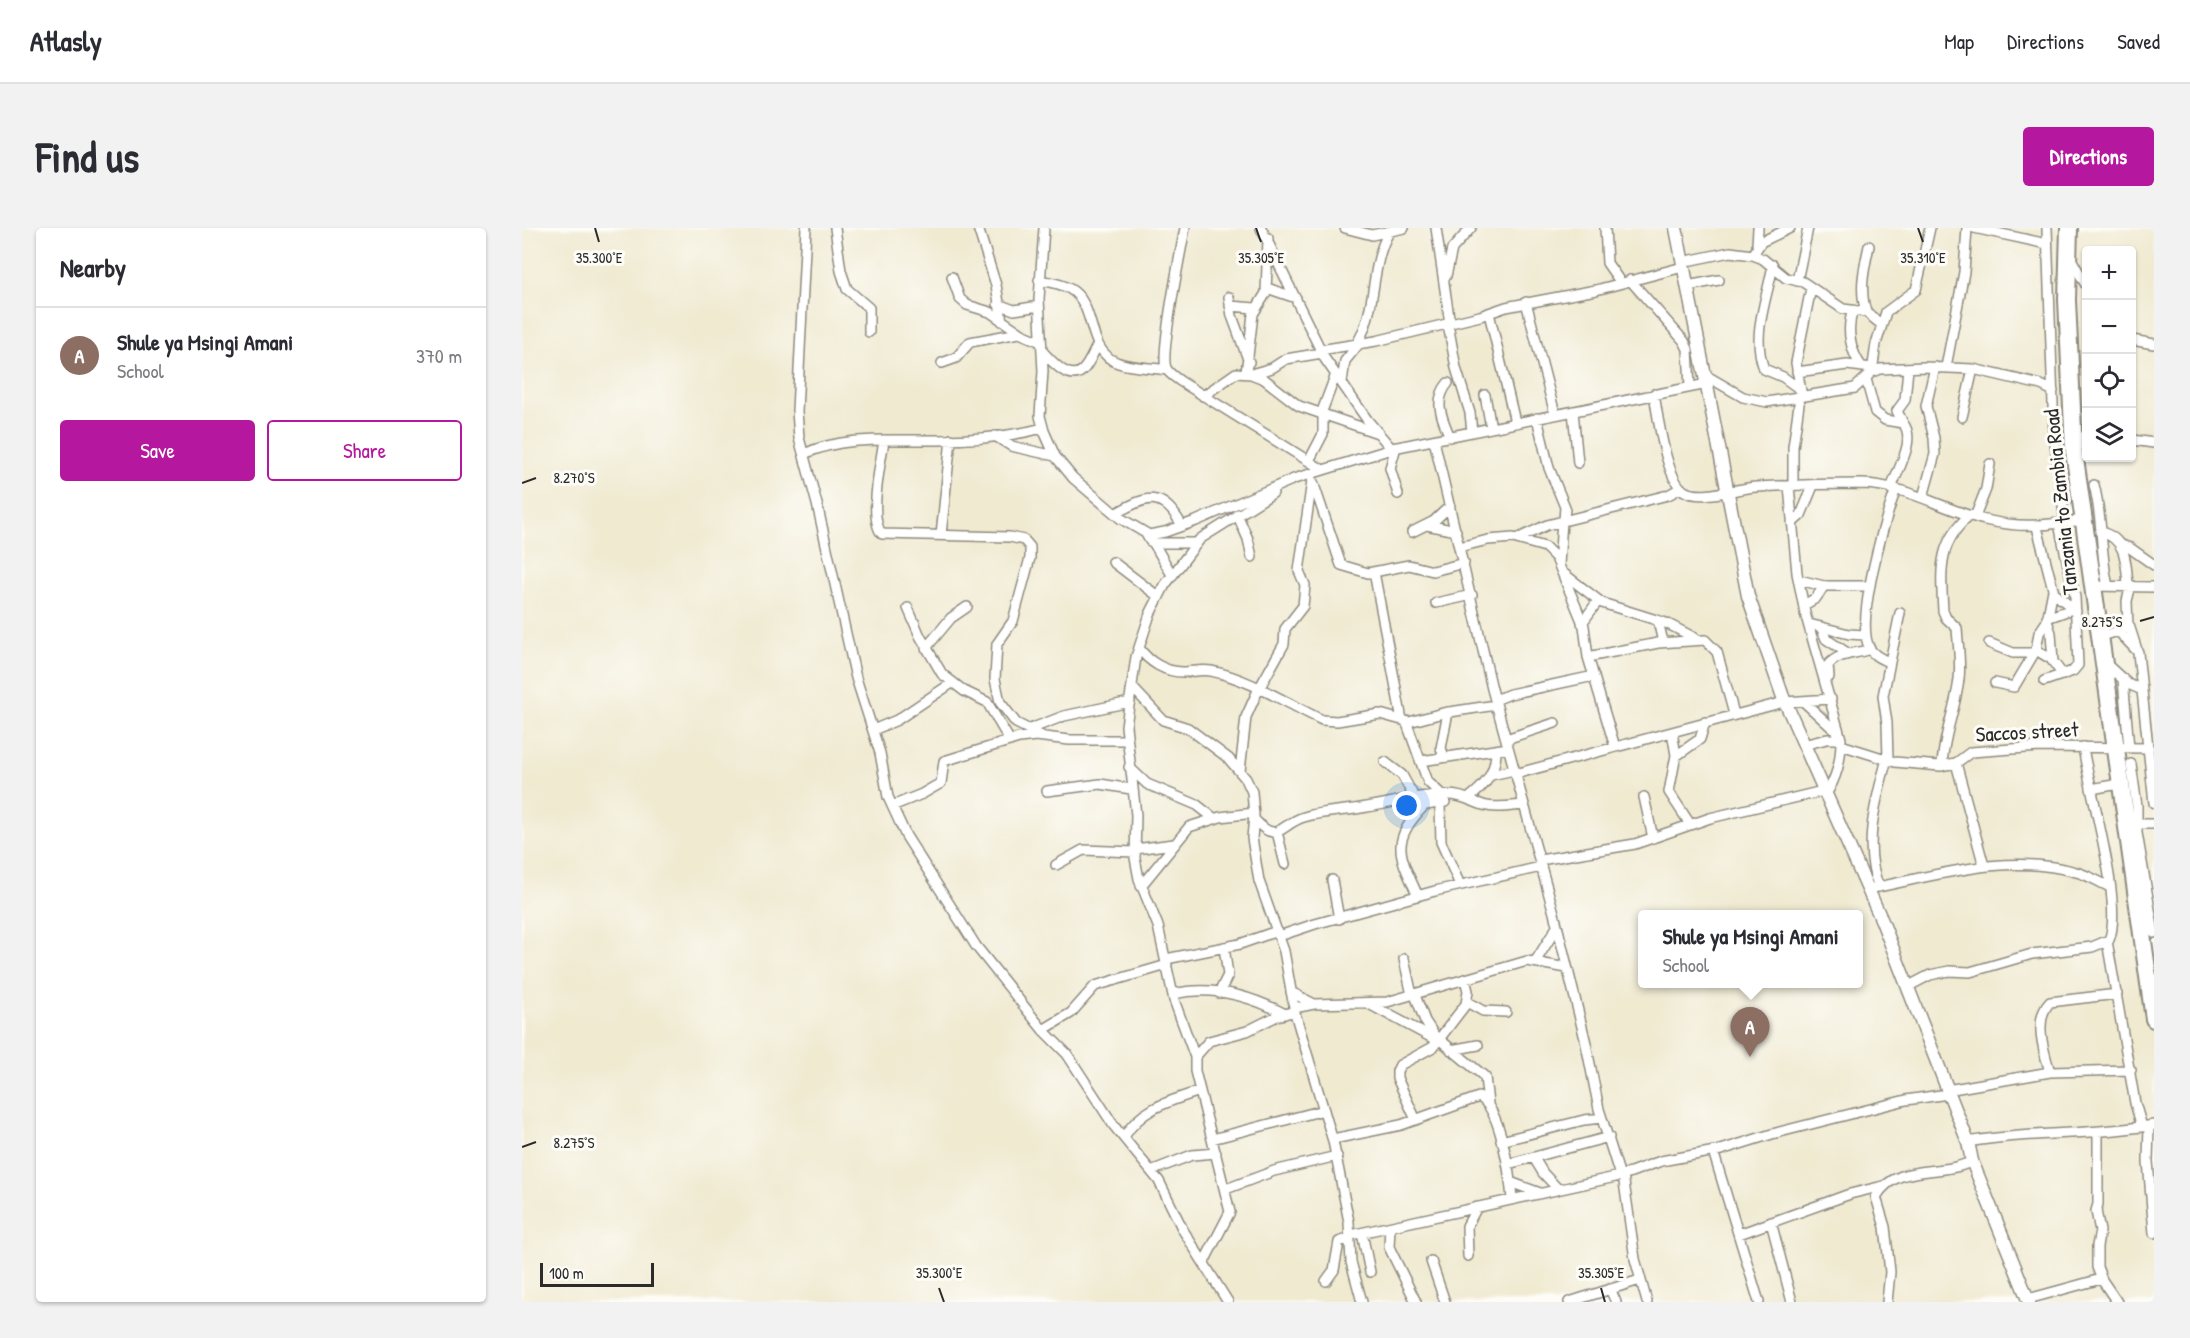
<!DOCTYPE html>
<meta charset="utf-8">
<style>
:root{--surface:#fff;--page:#f2f2f3;--text:#2b2b33;--muted:#7c7c81;--line:#e1e1e2;--accent:#b5179e}
body{margin:0;font-family:"Patrick Hand",sans-serif;background:var(--page);color:var(--text)}
.controls{position:absolute;right:18px;top:18px;display:grid;overflow:hidden;border-radius:6px;box-shadow:0 2px 4px #0004}
.controls button{width:54px;height:54px;display:grid;place-items:center;padding:0;border:0;border-bottom:2px solid var(--line);background:var(--surface);color:var(--text);font:30px sans-serif}
.scale{position:absolute;left:18px;bottom:15px;width:114px;box-sizing:border-box;padding-left:6px;border:3px solid #2b2b2b;border-top:0;font-size:16px;line-height:21px;white-space:nowrap;color:#2b2b2b;-webkit-text-stroke:4px #fdfcf7;paint-order:stroke}
.you{position:absolute;left:885px;top:578px;width:21px;height:21px;margin:-15px;border:4px solid #fff;border-radius:50%;background:#1a73e8;box-shadow:0 0 0 9px #1a73e833}
.badge{display:grid;place-items:center;width:39px;height:39px;border-radius:50%;background:var(--accent);color:#fff;font-size:20px;font-weight:700}
.pin{position:absolute;translate:-50% -50px;filter:drop-shadow(0 2px 3px #0008)}
.pin::after{content:'';position:absolute;top:32px;width:21px;height:18px;background:inherit;clip-path:polygon(0 0,100% 0,50% 100%)}
.popup{position:absolute;left:1116px;top:682px;width:225px;height:78px;box-sizing:border-box;display:grid;place-content:center;border-radius:6px;background:var(--surface);filter:drop-shadow(0 2px 4px #0005);font-size:20px;white-space:nowrap;color:var(--muted)}
.popup b{font-size:22px;color:var(--text)}
.popup::after{content:'';position:absolute;left:50%;top:100%;margin-left:-12px;border:12px solid transparent;border-top-color:var(--surface)}
.list{margin:0;padding:0;list-style:none}
h2{display:flex;justify-content:space-between;align-items:center;height:78px;margin:0;padding:0 24px;font-size:26px}
h2 small{font-size:20px;font-weight:400;color:var(--muted)}
.list li{display:grid;grid-template-columns:39px 1fr auto;gap:18px;align-items:center;box-sizing:border-box;height:96px;padding:0 24px;border-top:2px solid var(--line)}
.list b{display:block;font-size:22px;white-space:nowrap}
.list p{margin:0;font-size:20px;white-space:nowrap;color:var(--muted)}
.list em{font-size:20px;font-style:normal;color:var(--muted)}
.actions{display:flex;gap:12px;padding:18px 24px}
.actions a{flex:1;padding:14px 0;border:2px solid var(--accent);border-radius:6px;text-align:center;font-size:21px;color:var(--accent)}
.actions .main{background:var(--accent);color:#fff}
.icon{flex:none;width:33px;height:33px;fill:none;stroke:currentColor;stroke-width:2;stroke-linecap:round;stroke-linejoin:round}
.map{position:relative;flex:none;width:1632px;height:1074px;overflow:hidden;border-radius:6px}
header{display:flex;align-items:center;gap:36px;box-sizing:border-box;height:84px;padding:0 30px;background:var(--surface);border-bottom:2px solid var(--line)}
header strong{font-size:28px}
nav{display:flex;gap:33px;margin-inline-start:auto;font-size:21px}
.intro{display:flex;align-items:center;justify-content:space-between;box-sizing:border-box;height:144px;padding:0 36px}
h1{margin:0;font-size:42px}
.button{padding:15px 27px;border-radius:6px;background:var(--accent);color:#fff;font-size:21px;font-weight:700}
main{display:flex;gap:36px;padding:0 36px}
aside{flex:1;background:var(--surface);border-radius:6px;box-shadow:0 2px 4px #0004}
.map>svg:first-child{display:block}
.lines{fill:none;stroke-linecap:round;stroke-linejoin:round}
.street-casing{stroke:#8e8a7e;stroke-width:12}
.secondary-casing{stroke:#8e8a7e;stroke-width:15}
.highway-casing{stroke:#8e8a7e;stroke-width:20}
.street{stroke:#fff;stroke-width:9}
.secondary{stroke:#fff;stroke-width:12}
.highway{stroke:#fff;stroke-width:16}
.ticks{fill:none;stroke:#2b2b2b;stroke-width:2}
.labels{text-anchor:middle;stroke-width:6;stroke-linejoin:round;paint-order:stroke}
.street-label{font-size:21px;fill:#2b2b2b;stroke:#fdfcf7}
.ticks-label{font-size:15px;text-anchor:middle;fill:#2b2b2b;stroke:#fdfcf7;stroke-width:6;stroke-linejoin:round;paint-order:stroke}
</style>
<header>
<strong>Atlasly</strong>
<nav><a>Map</a><a>Directions</a><a>Saved</a></nav>
</header>
<div class="intro"><h1>Find us</h1><a class="button">Directions</a></div>
<main>
<aside>
<h2>Nearby<small></small></h2>
<ul class="list">
<li><span class="badge" style="background:#8d6e63">A</span><div><b>Shule ya Msingi Amani</b><p>School</p></div><em>370 m</em></li>
</ul>
<div class="actions"><a class="main">Save</a><a>Share</a></div>
</aside>
<div class="map">
<svg width="1632" height="1074" viewBox="0 0 1632 1074">
<rect width="100%" height="100%" fill="#fdfcf7"/>
<filter id="ink" filterUnits="userSpaceOnUse"><feTurbulence type="fractalNoise" baseFrequency=".0167" numOctaves="2"/><feDisplacementMap in="SourceGraphic" scale="12" xChannelSelector="R" yChannelSelector="G"/><feConvolveMatrix kernelMatrix="1 2 1 2 8 2 1 2 1" color-interpolation-filters="sRGB"/></filter>
<filter id="wash" filterUnits="userSpaceOnUse"><feTurbulence type="fractalNoise" baseFrequency=".008" numOctaves="4" result="noise"/><feDisplacementMap in="SourceGraphic" scale="24" xChannelSelector="R" yChannelSelector="G"/><feGaussianBlur stdDeviation="1.35" result="paint"/><feColorMatrix in="noise" values="0 0 0 0 0 0 0 0 0 0 0 0 0 0 0 0 0 1.4 0 .05"/><feComposite in="paint" operator="in"/></filter>
<g filter="url(#wash)">
<rect width="100%" height="100%" fill="#f0ead1"/>
</g>
<g filter="url(#ink)">
<g class="lines">
<defs>
<path id="street" d="M 284,0 L 275,183 L 277,210 L 295,276 L 334,450 L 358,525 L 366,569 L 384,608 L 454,718 L 521,802 L 545,826 L 592,898 L 637,953 L 661,1002 L 706,1074
M 313,0 L 319,43 L 325,61 L 347,80 L 347,104
M 456,0 L 474,57 L 480,93
M 522,0 L 517,71 L 521,143 L 518,188 L 522,203 L 533,228 L 551,250 L 598,290 L 627,307 L 643,304 L 674,293 L 772,251 L 876,219 L 1185,156
M 663,0 C 659,22 638,125 644,140 C 647,146 653,149 658,153 L 801,242
M 739,0 L 803,131 L 846,193 L 869,220
M 823,0 L 850,7 L 882,0
M 914,0 L 928,96
M 1083,0 L 1085,35 L 1099,55
M 1452,0 L 1525,16
M 1525,0 L 1532,206 L 1543,295
M 1235,17 L 1236,0
M 1231,27 L 1239,14 L 1268,0
M 1548,29 L 1564,57
M 1160,34 L 1208,24 L 1231,27 L 1241,31 L 1264,50 L 1281,54 L 1321,81 L 1344,84 L 1360,97
M 1251,37 C 1245,72 1229,106 1242,141 L 1261,149 L 1279,162
M 924,48 L 930,21 L 949,0
M 430,49 L 438,71 L 445,77 L 468,84 L 500,106 L 519,114
M 517,52 C 527,54 539,55 548,61 C 574,76 564,116 590,132 C 604,140 628,139 645,142
M 1108,52 L 1162,113 L 1166,121 L 1168,159
M 1275,53 L 1286,0
M 1165,58 L 1197,52
M 745,60 L 774,70
M 707,69 L 710,88 L 727,134
M 1004,74 L 1033,186
M 476,76 L 492,82 L 517,78
M 708,78 L 733,80
M 1331,82 C 1324,101 1328,123 1340,139
M 1344,84 C 1337,61 1342,41 1347,18
M 967,85 L 993,194
M 926,96 L 934,140 L 948,185 L 950,204
M 1610,112 L 1632,116
M 834,117 C 856,83 847,39 867,4
M 798,122 L 854,113 L 958,88 L 984,79 L 1074,62 L 1161,39
M 520,123 C 529,132 547,155 561,142 C 567,136 572,123 576,116
M 420,135 L 434,130 L 448,114 L 497,105
M 1424,139 L 1442,44 L 1445,0
M 1275,144 L 1325,137 L 1350,140
M 1350,144 L 1354,116 L 1364,84 L 1394,62 L 1408,0
M 724,145 L 731,86 L 744,65 L 746,10
M 729,146 L 750,140 L 764,131 L 800,125
M 1183,147 L 1221,169 L 1245,174 L 1333,160 L 1350,144 L 1358,141 L 1402,139 L 1451,141 L 1519,157 L 1531,163
M 1344,151 L 1353,184 L 1363,192 L 1381,195 C 1395,212 1375,242 1369,261
M 820,154 L 823,133 L 836,117
M 926,155 C 911,173 920,190 928,209
M 1279,163 L 1274,135 L 1289,60
M 1132,166 C 1136,188 1144,255 1164,264 C 1182,272 1215,260 1235,259 C 1270,257 1306,256 1340,256 C 1385,257 1421,282 1463,292 C 1503,301 1522,297 1562,292
M 963,167 L 969,200
M 681,168 L 714,145 L 729,146 L 742,151 L 777,178 L 856,205
M 1051,183 L 1056,235
M 799,186 L 814,146
M 1440,189 L 1451,141
M 1015,190 L 1027,240 L 1043,279 L 1042,292
M 1381,195 L 1375,183 L 1383,172 L 1386,141
M 1551,207 L 1564,210
M 473,208 L 489,218 L 533,228
M 362,212 C 359,233 346,291 360,306 L 488,309 L 502,312 L 508,319 L 508,330 L 491,393 L 475,416 L 473,451 L 478,474 L 494,495 L 520,508
M 912,212 L 970,461 L 1032,685 L 1063,811 L 1077,881 L 1098,948
M 1610,212 L 1632,215
M 874,219 L 868,240 L 876,266
M 282,226 C 323,207 370,213 415,212 C 450,212 487,209 521,200
M 787,233 L 801,206 L 801,187
M 791,254 L 819,337 L 846,345 L 887,337 L 911,343 L 942,335
M 1572,257 C 1581,290 1578,325 1586,358
M 1267,258 L 1275,345 L 1283,385 L 1319,511 C 1319,533 1315,549 1303,568
M 1271,258 L 1271,219 L 1278,169
M 1401,269 L 1413,226 L 1412,210 L 1404,178 L 1413,139
M 593,286 C 625,267 641,262 660,298
M 715,286 L 726,311 L 730,329
M 1453,289 L 1464,261 L 1468,236
M 1270,295 L 1279,287 L 1291,258
M 905,297 L 934,303
M 1515,299 L 1532,365 L 1554,383
M 890,304 L 912,293 L 928,278
M 1578,304 C 1605,310 1604,335 1606,357
M 624,306 L 628,313 L 633,315 L 673,315
M 419,307 L 429,211
M 995,311 L 1025,297 L 1146,267 L 1159,260
M 631,314 L 650,347
M 1599,317 L 1608,320 L 1632,337
M 937,319 L 966,312 L 991,310 L 1023,319 L 1034,330 L 1062,398 L 1066,429 L 1093,519
M 591,334 L 637,369
M 1037,337 L 1040,293
M 852,344 L 880,492
M 1041,345 L 1080,375 L 1144,395 L 1173,410
M 1277,352 L 1302,358 L 1348,358
M 1570,358 L 1632,359
M 914,375 L 950,367
M 1282,377 L 1294,370 L 1302,358
M 386,380 L 398,408 L 420,446 L 442,463 L 465,474 L 488,513
M 1525,390 L 1550,381
M 1136,393 L 1141,414
M 1525,393 L 1529,405 L 1531,434
M 1060,395 L 1076,373
M 1287,396 L 1327,406 L 1343,407
M 1607,397 L 1616,425 L 1632,575
M 1299,399 L 1304,411 L 1327,426
M 1597,404 L 1616,424
M 1577,409 L 1606,400 L 1605,373 L 1609,357
M 1467,415 L 1491,425 L 1512,425
M 404,420 L 429,390 L 445,379
M 617,420 C 627,434 643,444 661,444 C 670,444 679,441 689,443 C 728,451 764,475 800,492 L 815,493 L 858,486 L 887,494 L 921,485 L 974,477
M 1514,422 L 1529,431 L 1541,447
M 1066,429 L 1136,415 L 1183,412 L 1195,424 L 1212,486
M 1367,434 C 1360,431 1352,428 1348,421 C 1332,395 1363,291 1374,261
M 1582,434 L 1606,456 L 1618,461
M 1307,449 L 1306,437 C 1318,424 1332,427 1348,421
M 1601,451 L 1607,520
M 1522,453 L 1551,443 L 1556,437 L 1553,369 L 1537,296
M 1473,455 L 1492,459 L 1514,422 L 1517,405 L 1525,393 L 1531,362
M 611,460 L 641,492 L 666,500 L 706,530 L 724,551 L 730,564 L 732,588 L 730,610 L 737,653 L 762,723 L 773,785 L 811,913 L 827,994 L 829,1034 L 840,1074
M 737,461 L 762,416 L 763,401 L 781,378 L 783,357 L 777,343 L 790,253
M 973,472 L 988,466 L 1072,448
M 1281,473 L 1318,507
M 884,493 L 906,554 L 920,567
M 508,501 L 542,488 L 608,474
M 351,502 L 375,492 L 430,455
M 1150,504 L 1154,527 L 1147,564 L 1168,596
M 984,511 L 1033,495
M 1281,517 L 1305,511 L 1319,511
M 1319,517 L 1373,534 L 1418,538 L 1434,535 L 1449,524 L 1518,519 L 1627,520
M 1154,528 L 1178,511 L 1183,494
M 922,529 L 919,520 L 926,484
M 1366,532 L 1365,495 L 1361,468 L 1378,385
M 899,533 L 986,520
M 863,534 L 880,547 L 892,569
M 1434,535 L 1462,638
M 1609,536 L 1615,578 L 1615,608
M 1420,538 C 1421,508 1434,480 1437,451 C 1439,434 1436,417 1435,400 L 1424,390 L 1421,383 C 1419,343 1415,315 1448,287
M 607,539 L 625,556 L 675,577 L 693,591
M 718,543 L 724,489 L 737,460
M 993,546 L 1262,474 L 1309,471
M 969,547 L 992,542
M 1569,561 L 1597,556
M 525,563 L 578,556 L 609,561
M 1122,569 L 1131,610
M 947,570 C 964,557 974,544 974,522
M 874,573 L 891,579 L 923,574
M 918,577 L 919,614 L 938,657
M 370,578 L 400,566 L 419,555 L 422,533 L 497,510 L 514,508 L 547,512 L 605,512
M 732,591 C 756,618 758,596 782,589 C 802,583 825,583 845,579 C 873,575 898,566 927,567 C 940,567 949,573 961,577 C 974,581 989,578 1002,577
M 1615,596 L 1632,596
M 755,604 L 763,636
M 1615,605 L 1632,705
M 613,621 L 652,616
M 1018,632 L 1113,616 L 1188,590 L 1301,563
M 534,637 L 561,622 L 613,624
M 810,652 L 817,691
M 619,658 L 667,599 L 698,589 L 732,585
M 1357,659 C 1340,619 1354,571 1365,531
M 1346,661 C 1413,648 1486,624 1554,644 C 1566,647 1577,654 1588,659
M 896,668 C 878,628 867,614 901,579
M 757,708 L 793,696 L 913,663 L 1019,639
M 1585,713 L 1613,875 L 1620,899
M 644,731 L 718,716 L 755,703
M 882,731 L 890,767
M 1013,734 L 1035,699
M 1385,759 L 1408,747 L 1427,743 L 1448,744 L 1510,726 L 1570,719 L 1587,712 C 1602,677 1567,562 1561,519
M 769,764 L 792,776
M 697,765 L 706,747 L 702,719
M 651,766 C 689,757 729,768 763,786
M 893,767 L 903,793 L 914,810
M 945,774 L 961,783 L 984,784
M 847,776 L 916,813
M 772,780 L 792,776 L 865,774 L 1005,733 L 1045,740
M 521,802 L 549,785 L 573,758 L 645,737
M 917,811 L 963,849 L 966,876
M 929,822 L 956,817
M 673,829 L 652,772 L 636,698 L 617,651 L 613,630 L 614,587 L 604,498 L 614,429 L 628,386 L 643,357 L 678,311 L 751,265
M 1528,844 C 1522,824 1511,791 1528,774 L 1595,766
M 1425,862 L 1528,844 L 1609,842
M 894,892 L 875,850 L 875,843 L 878,837 L 911,819 L 944,776 L 946,763 L 943,751
M 1627,898 L 1626,933 L 1632,1005
M 1576,904 L 1576,976 L 1574,983 L 1578,1003 L 1575,1018 L 1575,1039 L 1580,1052 L 1595,1074
M 602,909 C 619,880 648,873 678,863
M 690,911 L 802,882
M 811,911 L 879,897 L 957,869 C 979,880 988,948 990,971
M 979,913 L 1062,892 L 1080,890
M 1446,914 C 1508,903 1570,908 1632,897
M 1191,923 L 1237,1074
M 1012,930 L 1021,945 L 1036,961
M 986,936 L 1087,909
M 629,943 L 670,927 L 694,925
M 1101,947 L 1113,1031 L 1125,1074
M 988,954 L 1018,965
M 704,961 L 752,943 L 815,928
M 1249,994 L 1270,1074
M 868,999 L 867,1019 L 894,1074
M 840,1005 L 848,1044
M 1217,1006 L 1328,966 L 1361,958
M 829,1007 L 1098,948 L 1139,933 L 1199,922 L 1250,906 L 1384,872 L 1426,866
M 946,1028 L 945,998 L 955,979
M 909,1033 L 923,1074
M 682,1034 L 708,984 L 673,843 L 673,829 L 687,813 L 725,803 L 755,788 L 773,783
M 804,1053 L 812,1042 L 817,1014 L 828,1010
M 1088,1061 L 1094,1074
M 1506,1071 L 1579,1051
M 1047,1074 L 1118,1052
M 1365,1074 L 1368,1044 L 1363,999 L 1354,969 C 1375,933 1419,950 1450,933"/>
<path id="secondary" d="M 1154,0 L 1226,368 L 1261,469 L 1360,693 L 1446,914 L 1450,933 L 1507,1074"/>
<path id="highway" d="M 1547,0 L 1545,72 L 1552,223 L 1632,791"/>
</defs>
<use href="#street" class="street-casing"/>
<use href="#secondary" class="secondary-casing"/>
<use href="#highway" class="highway-casing"/>
<use href="#street" class="street"/>
<use href="#secondary" class="secondary"/>
<use href="#highway" class="highway"/>
</g>
</g>
<path class="ticks" d="M 73,0 L 77,14M 734,0 L 739,14M 1396,0 L 1401,14M 0,255 L 14,250M 1618,393 L 1632,389M 0,919 L 14,914M 417,1060 L 422,1074M 1079,1060 L 1083,1074"/>
<g class="labels">
<g class="street-label">
<text transform="translate(1539 274) rotate(-96)" y="7">Tanzania to Zambia Road</text>
<text transform="translate(1505 504) rotate(-3)" y="7">Saccos street</text>
</g>
</g>
<g class="ticks-label">
<text x="77" y="35">35.300°E</text>
<text x="739" y="35">35.305°E</text>
<text x="1401" y="35">35.310°E</text>
<text x="52" y="255">8.270°S</text>
<text x="1580" y="399">8.275°S</text>
<text x="52" y="920">8.275°S</text>
<text x="417" y="1050">35.300°E</text>
<text x="1079" y="1050">35.305°E</text>
</g>
</svg>
<div class="controls">
<button>+</button>
<button>−</button>
<button><svg class="icon" aria-label="locate" viewBox="0 0 24 24"><circle cx="12" cy="12" r="6"/><path d="M12 2v4M12 18v4M2 12h4M18 12h4"/></svg></button>
<button><svg class="icon" aria-label="layers" viewBox="0 0 24 24"><path d="M12 4l9 5-9 5-9-5zM3 14l9 5 9-5"/></svg></button>
</div>
<div class="scale">100 m</div>
<div class="you"></div>
<div class="pin badge" style="left:1228px;top:829px;background:#8d6e63">A</div>
<div class="popup"><b>Shule ya Msingi Amani</b>School</div>
</div>
</main>
